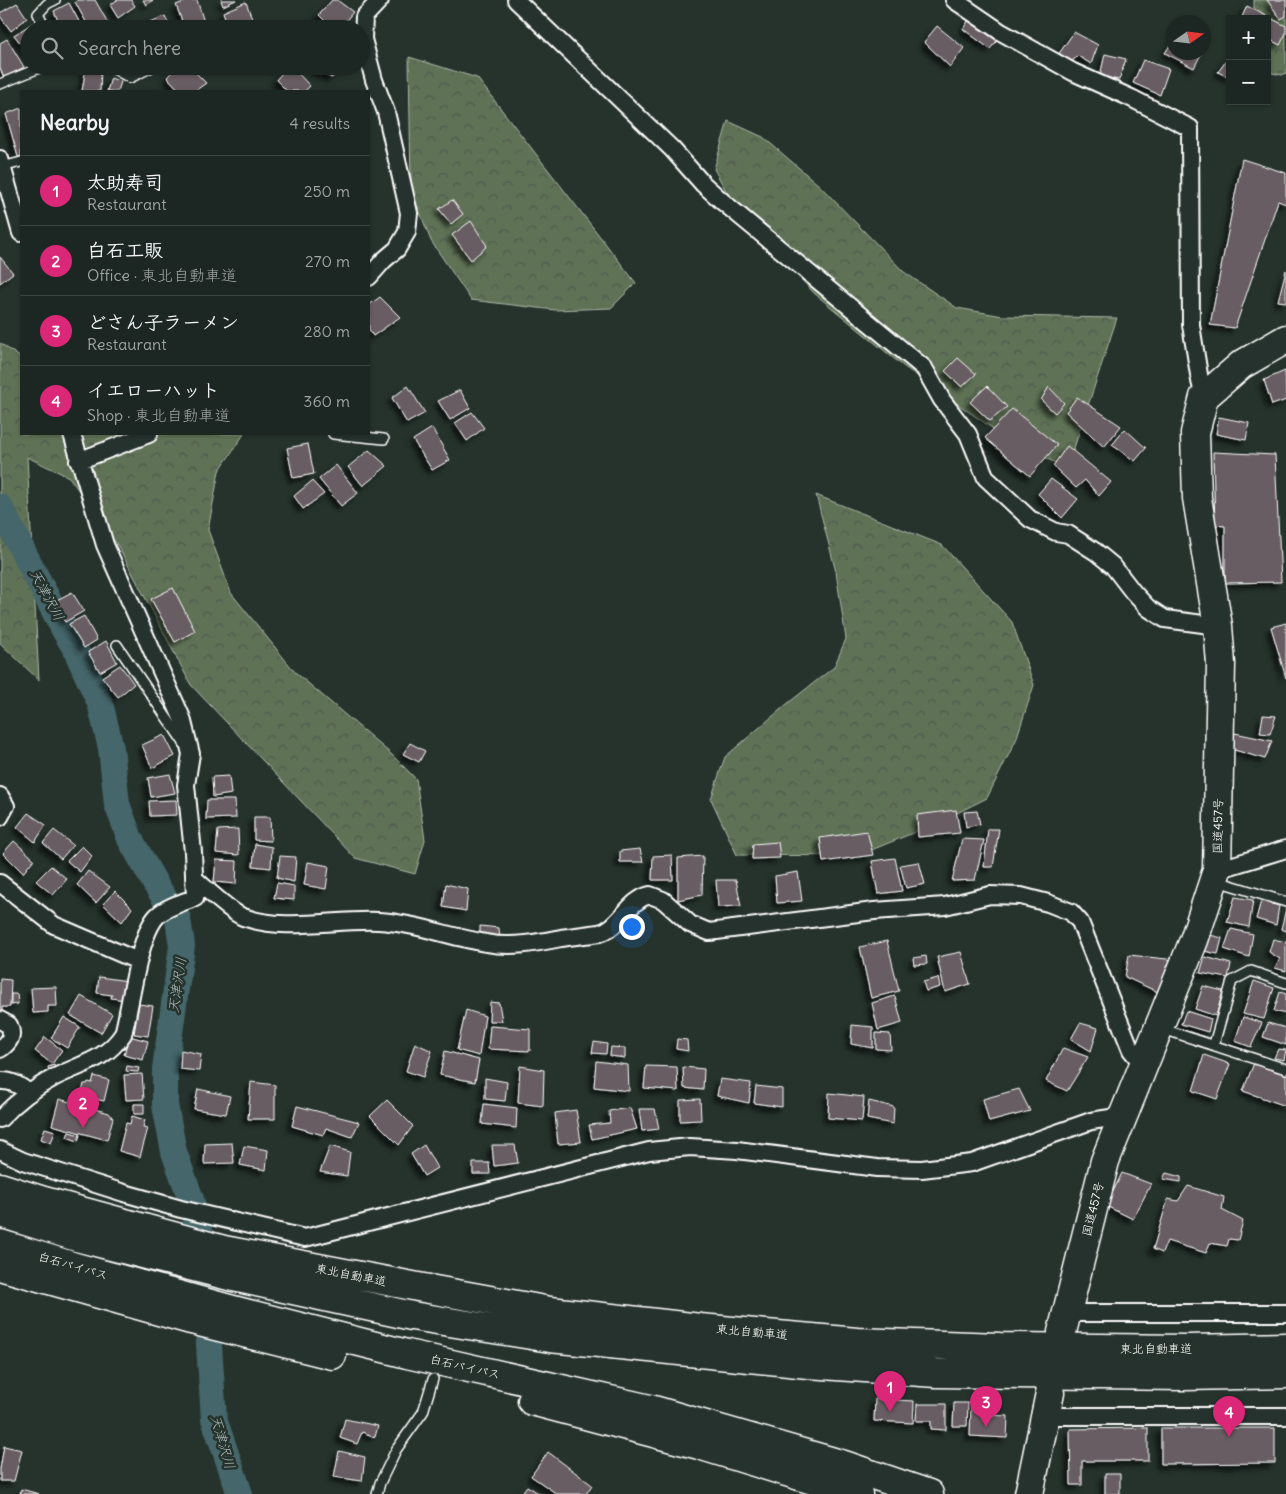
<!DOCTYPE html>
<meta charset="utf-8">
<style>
:root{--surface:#1c2622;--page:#29322f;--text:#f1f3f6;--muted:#a0a5a5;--line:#3a4340;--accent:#db2777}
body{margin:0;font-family:Delius,"Klee One",sans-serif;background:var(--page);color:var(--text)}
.controls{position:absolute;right:15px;top:15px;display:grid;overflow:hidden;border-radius:0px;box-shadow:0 1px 4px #0004}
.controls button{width:45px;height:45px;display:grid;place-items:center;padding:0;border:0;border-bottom:1px solid var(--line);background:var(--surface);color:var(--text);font:25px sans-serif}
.compass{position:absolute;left:1166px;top:15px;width:45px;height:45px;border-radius:50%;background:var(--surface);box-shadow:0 1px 4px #0004;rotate:76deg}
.you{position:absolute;left:631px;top:926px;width:18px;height:18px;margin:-12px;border:4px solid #fff;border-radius:50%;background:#1a73e8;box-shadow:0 0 0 8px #1a73e833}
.badge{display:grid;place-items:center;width:32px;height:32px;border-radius:50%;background:var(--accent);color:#fff;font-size:16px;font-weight:700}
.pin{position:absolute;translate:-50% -41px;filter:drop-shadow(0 1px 2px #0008)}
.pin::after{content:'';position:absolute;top:26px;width:18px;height:15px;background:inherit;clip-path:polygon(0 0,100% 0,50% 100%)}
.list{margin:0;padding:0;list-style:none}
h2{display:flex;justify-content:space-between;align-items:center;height:65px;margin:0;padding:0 20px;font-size:21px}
h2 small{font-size:16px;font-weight:400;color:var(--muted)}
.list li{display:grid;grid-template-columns:32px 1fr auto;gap:15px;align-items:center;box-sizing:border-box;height:70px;padding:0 20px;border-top:1px solid var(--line)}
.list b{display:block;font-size:19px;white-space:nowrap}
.list p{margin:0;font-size:16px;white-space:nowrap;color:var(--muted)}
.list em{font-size:16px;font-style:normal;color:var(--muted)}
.icon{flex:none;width:28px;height:28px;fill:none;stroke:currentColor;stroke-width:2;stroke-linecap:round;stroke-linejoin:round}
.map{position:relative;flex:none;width:1286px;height:1494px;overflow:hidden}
.search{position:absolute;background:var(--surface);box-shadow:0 1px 4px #0004;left:20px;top:20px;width:350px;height:55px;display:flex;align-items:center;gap:12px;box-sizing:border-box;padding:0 18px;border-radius:28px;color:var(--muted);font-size:19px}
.panel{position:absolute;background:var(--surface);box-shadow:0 1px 4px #0004;left:20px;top:90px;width:350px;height:345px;border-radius:0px}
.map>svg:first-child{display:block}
.forest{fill:url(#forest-crowns);stroke:#aeb8aa}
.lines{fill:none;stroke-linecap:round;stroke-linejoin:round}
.river{stroke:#44666a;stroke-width:26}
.building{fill:#675d62;stroke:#fff;filter:url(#shadow)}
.service-casing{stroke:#fff;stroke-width:12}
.minor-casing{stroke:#fff;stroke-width:20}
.trunk-casing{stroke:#fff;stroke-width:31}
.motorway-casing{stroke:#fff;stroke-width:31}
.service{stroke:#26332d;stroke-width:9}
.minor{stroke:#26332d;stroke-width:16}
.trunk{stroke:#26332d;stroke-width:28}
.motorway{stroke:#26332d;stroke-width:28}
.labels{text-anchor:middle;stroke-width:5;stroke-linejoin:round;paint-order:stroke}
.street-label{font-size:12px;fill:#fff;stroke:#26332d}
.water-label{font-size:14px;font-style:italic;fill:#abbabc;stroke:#26332d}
</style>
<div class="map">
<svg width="1286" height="1494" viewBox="0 0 1286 1494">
<defs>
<pattern id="forest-crowns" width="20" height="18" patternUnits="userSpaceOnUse" patternTransform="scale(1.25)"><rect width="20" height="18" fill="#5e7255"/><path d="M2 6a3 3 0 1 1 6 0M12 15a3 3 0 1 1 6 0" fill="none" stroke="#52594f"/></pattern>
<filter id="shadow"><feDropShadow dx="-4.5" dy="4.5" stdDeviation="2.5" flood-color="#0009"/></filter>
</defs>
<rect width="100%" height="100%" fill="#26332d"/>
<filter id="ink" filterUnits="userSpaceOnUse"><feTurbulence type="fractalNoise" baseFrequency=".02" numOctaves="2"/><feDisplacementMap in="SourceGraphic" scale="10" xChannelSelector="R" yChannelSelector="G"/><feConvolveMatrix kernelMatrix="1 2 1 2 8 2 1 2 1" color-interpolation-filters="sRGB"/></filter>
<g filter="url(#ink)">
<path class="forest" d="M 1254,0 L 1286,0 L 1286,73 L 1282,75 L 1267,72 L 1267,19 L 1254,19 Z
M 409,57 L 477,78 L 636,283 L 611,308 L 555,310 L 471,300 L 431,241 L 411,189 Z
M 728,121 L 763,137 L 820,186 L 904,272 L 957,308 L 1003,316 L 1117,318 L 1067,469 L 1002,435 L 903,366 L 815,294 L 738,213 L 714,169 Z
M 0,343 L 21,358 L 21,434 L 244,434 L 219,471 L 208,530 L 231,593 L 295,672 L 391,754 L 416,779 L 425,840 L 415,874 L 355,858 L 191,685 L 118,546 L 69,477 L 27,457 L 39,680 L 0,643 Z
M 816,495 L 942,545 L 1012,622 L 1034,685 L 1016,740 L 987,798 L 937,823 L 857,856 L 737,855 L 711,799 L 725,757 L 787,704 L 834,667 L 846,639 L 836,572 Z"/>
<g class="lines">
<path class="river" d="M 0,507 L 63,628 L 75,648 L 100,703 L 111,748 L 117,804 L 130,839 L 156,885 L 178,919 L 182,946 L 165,1069 L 165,1105 L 174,1152 L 191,1199 L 206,1257 L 209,1345 L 214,1419 L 240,1494"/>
</g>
<path class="building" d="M 78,0 L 95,0 L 108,23 L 97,29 L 90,29 L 75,2 Z
M 117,0 L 131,0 L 135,6 L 118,18 L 110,5 Z
M 143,0 L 153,0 L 146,5 Z
M 189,0 L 197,0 L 204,22 L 185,29 L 176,5 Z
M 221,0 L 236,0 L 223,6 Z
M 332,0 L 337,0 L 353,12 L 339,29 L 333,29 L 319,15 Z
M 1267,0 L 1286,0 L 1286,16 L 1281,19 Z
M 246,2 L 255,27 L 251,29 L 229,29 L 223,12 Z
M 17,3 L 27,18 L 11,31 L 0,16 L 0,13 Z
M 69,3 L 81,25 L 72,29 L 61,29 L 54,11 Z
M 1247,6 L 1286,26 L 1286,33 L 1280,45 L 1267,38 L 1267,19 L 1241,19 Z
M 972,15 L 1001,36 L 990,49 L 963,29 Z
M 165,16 L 171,29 L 145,29 L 143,25 Z
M 33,23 L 37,29 L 29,29 L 28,53 L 14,35 Z
M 262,23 L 285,24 L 285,29 L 260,29 Z
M 937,26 L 964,48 L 950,67 L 924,42 Z
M 1074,32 L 1098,45 L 1091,64 L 1078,56 L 1071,62 L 1058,55 Z
M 7,39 L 24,67 L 4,78 L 0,68 L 0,43 Z
M 1174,39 L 1174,52 L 1202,52 L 1194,68 L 1165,53 Z
M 1105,54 L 1126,59 L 1119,80 L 1100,76 Z
M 1229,57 L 1230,57 L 1230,78 L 1218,72 Z
M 1143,60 L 1169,69 L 1160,95 L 1133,83 Z
M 128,66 L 146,66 L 130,72 Z
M 178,66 L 189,66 L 206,83 L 195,91 L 180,91 L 167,77 Z
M 288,66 L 291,66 L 310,86 L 305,91 L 287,91 L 276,80 Z
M 315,66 L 340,66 L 332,78 L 314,69 Z
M 86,67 L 101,70 L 100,91 L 82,91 Z
M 111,78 L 121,82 L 118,91 L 107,91 Z
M 21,108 L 21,156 L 18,157 L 6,114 Z
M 1242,159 L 1286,173 L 1286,204 L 1278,201 L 1235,328 L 1210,325 Z
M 452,200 L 463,214 L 451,224 L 439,209 Z
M 471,221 L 487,246 L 471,260 L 452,235 Z
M 0,257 L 13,273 L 0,283 Z
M 1286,270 L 1286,302 L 1278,301 Z
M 380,297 L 400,317 L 373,336 L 369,329 L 369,305 Z
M 958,358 L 976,374 L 962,387 L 945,371 Z
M 1285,371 L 1286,400 L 1272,405 L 1264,380 Z
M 408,386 L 425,413 L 407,423 L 392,398 Z
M 987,386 L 1007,407 L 990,421 L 970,402 Z
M 1049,387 L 1064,403 L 1055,413 L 1041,400 Z
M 460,390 L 470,408 L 450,420 L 438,401 Z
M 1077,397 L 1121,426 L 1104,447 L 1066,412 Z
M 1012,409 L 1057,445 L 1030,476 L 985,438 Z
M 472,412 L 484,428 L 467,441 L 455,423 Z
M 1219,417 L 1249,423 L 1246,440 L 1216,434 Z
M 432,428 L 450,460 L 432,470 L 413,440 Z
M 1125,429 L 1146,448 L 1135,461 L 1112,445 Z
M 308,444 L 314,474 L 293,478 L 287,448 Z
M 1067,446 L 1111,482 L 1099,496 L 1085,480 L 1076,488 L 1053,466 Z
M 369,450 L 387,466 L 363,486 L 348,467 Z
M 1213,452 L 1275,455 L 1281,582 L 1225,583 L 1225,526 L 1215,525 Z
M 336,465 L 358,493 L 341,506 L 319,479 Z
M 1051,479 L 1078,499 L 1062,518 L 1038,494 Z
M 312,481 L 324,494 L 303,509 L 294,496 Z
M 173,588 L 195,631 L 175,642 L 151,599 Z
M 72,592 L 84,611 L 65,622 L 53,602 Z
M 84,616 L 97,640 L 84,648 L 69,624 Z
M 1286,623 L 1286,678 L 1271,627 Z
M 106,641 L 117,662 L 100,672 L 88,652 Z
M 120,665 L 134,684 L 118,697 L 102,677 Z
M 1263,715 L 1276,716 L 1270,734 L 1260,733 Z
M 1235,733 L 1272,741 L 1265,759 L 1231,749 Z
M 164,735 L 175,756 L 152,768 L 142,745 Z
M 410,743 L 425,751 L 419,762 L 403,754 Z
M 170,774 L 175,793 L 151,797 L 148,778 Z
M 229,776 L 231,794 L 213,797 L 212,777 Z
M 176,800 L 177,815 L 150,816 L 149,801 Z
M 207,800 L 235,800 L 236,818 L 206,819 Z
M 956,810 L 960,833 L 918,837 L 917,815 Z
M 977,811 L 980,824 L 966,827 L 964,812 Z
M 28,813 L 46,825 L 35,842 L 17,827 Z
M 254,817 L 270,817 L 271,841 L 254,840 Z
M 238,829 L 239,855 L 216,853 L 218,830 Z
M 988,829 L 999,829 L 993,867 L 984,867 Z
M 54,830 L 73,845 L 61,859 L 43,843 Z
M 867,831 L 873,855 L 823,862 L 820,838 Z
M 962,839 L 984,840 L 975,880 L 952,881 Z
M 14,841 L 34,859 L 23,873 L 3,853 Z
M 778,842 L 780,858 L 752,859 L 753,844 Z
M 255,844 L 272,847 L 271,868 L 253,866 Z
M 82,846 L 92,856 L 80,872 L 67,861 Z
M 640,849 L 643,862 L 620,862 L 620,851 Z
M 672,855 L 673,880 L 652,880 L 653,856 Z
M 280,856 L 296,857 L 294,882 L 277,878 Z
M 703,856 L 702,895 L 678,900 L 678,858 Z
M 895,858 L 902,891 L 878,894 L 872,861 Z
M 216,860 L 237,861 L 236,884 L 214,882 Z
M 308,862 L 329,866 L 326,889 L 304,885 Z
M 919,862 L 925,884 L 906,888 L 900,865 Z
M 51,866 L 67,879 L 53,895 L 36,881 Z
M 88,871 L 110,887 L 96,903 L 77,885 Z
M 798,872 L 802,901 L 777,903 L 775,876 Z
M 716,880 L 736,880 L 741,906 L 718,907 Z
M 277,883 L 294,886 L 294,900 L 274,898 Z
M 446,884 L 468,889 L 466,911 L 443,907 Z
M 115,891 L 132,908 L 122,922 L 103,904 Z
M 1235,897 L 1253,900 L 1249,927 L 1227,922 Z
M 1261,901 L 1279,906 L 1276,925 L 1256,919 Z
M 1286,909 L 1286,931 L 1281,929 Z
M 480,926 L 499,928 L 500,941 L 480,939 Z
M 1231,929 L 1253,934 L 1249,957 L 1224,949 Z
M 1210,935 L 1222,938 L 1218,954 L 1204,951 Z
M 1273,939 L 1286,942 L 1286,971 L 1275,968 L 1280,959 L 1269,952 Z
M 887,941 L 899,991 L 871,998 L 860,947 Z
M 961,952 L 970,984 L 945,992 L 937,957 Z
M 1129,955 L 1176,960 L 1160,993 L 1125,977 Z
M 926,956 L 927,964 L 914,965 L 913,958 Z
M 1205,957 L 1231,964 L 1228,978 L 1200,973 Z
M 99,977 L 128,981 L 125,1000 L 111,998 L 112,995 L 97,993 Z
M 938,978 L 940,987 L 926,991 L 923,982 Z
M 0,979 L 11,980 L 10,1007 L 2,1007 L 2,1014 L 0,1014 Z
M 1254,981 L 1274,988 L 1264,1019 L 1243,1014 Z
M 1203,986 L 1223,991 L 1216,1016 L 1195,1009 Z
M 56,987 L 57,1006 L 48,1006 L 48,1012 L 33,1013 L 31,988 Z
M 1280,992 L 1286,994 L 1286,1014 L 1274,1011 Z
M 11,994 L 17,994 L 18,1004 L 11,1005 Z
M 81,996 L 112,1014 L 101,1033 L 70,1015 Z
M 895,996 L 902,1023 L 878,1030 L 872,1003 Z
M 490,1002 L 499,1003 L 502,1021 L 489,1021 Z
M 139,1004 L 153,1006 L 148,1036 L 134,1034 Z
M 466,1010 L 485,1016 L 479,1056 L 457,1050 Z
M 1186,1011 L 1211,1019 L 1208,1032 L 1181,1024 Z
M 64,1017 L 80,1027 L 67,1048 L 51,1038 Z
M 1243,1017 L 1262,1023 L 1251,1047 L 1235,1041 Z
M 1080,1023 L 1098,1028 L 1091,1051 L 1071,1039 Z
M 1268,1023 L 1286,1028 L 1286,1045 L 1263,1037 Z
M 852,1025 L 873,1027 L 873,1048 L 851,1044 Z
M 490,1026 L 530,1029 L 530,1051 L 488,1049 Z
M 876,1033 L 890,1034 L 891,1050 L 876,1049 Z
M 129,1036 L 148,1041 L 143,1060 L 124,1055 Z
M 45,1037 L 62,1050 L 52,1064 L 35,1051 Z
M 677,1039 L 687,1040 L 688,1051 L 676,1049 Z
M 594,1042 L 607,1044 L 606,1054 L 592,1053 Z
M 415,1043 L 432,1051 L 423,1077 L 406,1071 Z
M 611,1047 L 625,1048 L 625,1058 L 610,1056 Z
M 1063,1048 L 1088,1057 L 1067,1091 L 1046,1081 Z
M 1278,1049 L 1286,1050 L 1284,1060 L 1274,1058 Z
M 181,1050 L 201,1054 L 199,1071 L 180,1069 Z
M 445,1051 L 479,1060 L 475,1082 L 440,1075 Z
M 1204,1055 L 1230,1064 L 1217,1099 L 1193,1091 Z
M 596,1061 L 628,1065 L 629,1091 L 594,1087 Z
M 1254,1063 L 1286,1074 L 1286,1106 L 1243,1091 Z
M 54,1065 L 56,1070 L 49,1072 L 48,1067 Z
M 127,1066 L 139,1068 L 138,1072 L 126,1071 Z
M 520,1066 L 544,1070 L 543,1106 L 518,1103 Z
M 646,1066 L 677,1067 L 678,1091 L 644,1088 Z
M 683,1067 L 704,1069 L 703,1090 L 684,1088 Z
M 142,1074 L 144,1099 L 126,1100 L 124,1075 Z
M 94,1076 L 109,1080 L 104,1101 L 81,1096 L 84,1084 L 87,1084 L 88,1082 L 92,1083 Z
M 485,1078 L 507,1082 L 505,1101 L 485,1099 Z
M 720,1079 L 751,1083 L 749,1103 L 717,1096 Z
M 251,1082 L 275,1085 L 275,1119 L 248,1119 Z
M 756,1086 L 782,1089 L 782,1107 L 754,1103 Z
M 198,1089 L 230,1096 L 226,1114 L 194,1109 Z
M 1019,1089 L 1030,1111 L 989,1122 L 983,1099 Z
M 829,1093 L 864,1097 L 862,1121 L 828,1118 Z
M 59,1099 L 109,1113 L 113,1118 L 107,1140 L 52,1125 Z
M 700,1099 L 701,1120 L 680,1121 L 680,1100 Z
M 387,1100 L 413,1126 L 399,1145 L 370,1116 Z
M 869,1101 L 894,1107 L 893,1124 L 867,1119 Z
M 134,1104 L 144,1104 L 144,1114 L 134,1114 Z
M 484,1104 L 517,1108 L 516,1128 L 482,1124 Z
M 297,1106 L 359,1122 L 352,1137 L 326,1128 L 323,1135 L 292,1126 Z
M 630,1108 L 637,1129 L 592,1139 L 589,1125 L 610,1123 L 609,1111 Z
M 639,1109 L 655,1109 L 659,1129 L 642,1131 Z
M 576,1110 L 581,1142 L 558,1144 L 555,1113 Z
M 132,1116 L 145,1120 L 143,1127 L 148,1128 L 140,1157 L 119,1151 L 126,1123 L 130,1124 Z
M 45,1128 L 55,1131 L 51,1143 L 41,1139 Z
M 69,1132 L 80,1135 L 78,1141 L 67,1137 Z
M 232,1143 L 234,1163 L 204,1164 L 205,1144 Z
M 424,1145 L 437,1168 L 424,1176 L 411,1154 Z
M 492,1145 L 515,1145 L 518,1163 L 494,1166 Z
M 244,1146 L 268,1150 L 266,1170 L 240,1165 Z
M 330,1146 L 350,1152 L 347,1176 L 320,1172 Z
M 473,1163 L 489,1163 L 490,1174 L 473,1174 Z
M 1122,1173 L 1151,1184 L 1133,1219 L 1106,1206 Z
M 1166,1173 L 1181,1177 L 1181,1182 L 1163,1179 Z
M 1188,1186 L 1224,1197 L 1222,1210 L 1243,1221 L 1238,1240 L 1229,1239 L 1227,1246 L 1210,1243 L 1206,1253 L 1167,1241 L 1162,1253 L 1153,1249 L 1168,1199 L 1178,1201 Z
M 875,1399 L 914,1401 L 913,1423 L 874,1421 Z
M 954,1403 L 968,1403 L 967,1426 L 953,1426 Z
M 917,1404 L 946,1404 L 946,1430 L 931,1429 L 931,1421 L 916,1421 Z
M 971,1407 L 987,1408 L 987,1415 L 1008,1416 L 1007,1438 L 970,1436 Z
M 345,1419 L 378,1426 L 375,1437 L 362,1432 L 357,1444 L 340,1438 Z
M 1148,1428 L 1148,1461 L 1082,1461 L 1082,1485 L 1071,1485 L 1070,1429 Z
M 1161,1428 L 1275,1428 L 1275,1463 L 1161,1464 Z
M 4,1446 L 22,1450 L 14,1481 L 0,1481 L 0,1469 Z
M 339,1451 L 365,1457 L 362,1481 L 334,1477 Z
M 548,1452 L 592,1485 L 586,1494 L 557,1494 L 531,1476 Z
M 1105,1474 L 1120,1474 L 1120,1494 L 1105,1494 Z
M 527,1486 L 540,1494 L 521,1494 Z
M 21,1489 L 39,1494 L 20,1494 Z"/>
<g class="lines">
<defs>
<path id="service" d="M 46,29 L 38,14 L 47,4 L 55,0
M 109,66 L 130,78 L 154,66
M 0,84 L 44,66
M 2,167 L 21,162
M 333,434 L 384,439
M 117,645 L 184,743
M 1217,881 L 1286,902
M 1163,1029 L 1286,1069
M 1214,1044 L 1232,981 L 1251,971 L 1286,983
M 377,1494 L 380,1483 L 396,1450 L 423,1412 L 433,1379"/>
<path id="minor" d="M 516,0 L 672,149 L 703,184 L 723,202 L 924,368 L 942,400 L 968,434 L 986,478 L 1030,519 L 1056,532 L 1068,534 L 1096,552 L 1113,566 L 1133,592 L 1148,608 L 1165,619 L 1218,626
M 954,0 L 1001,32 L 1073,72 L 1131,98 L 1190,128 L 1191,325 L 1200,381 L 1204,397
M 0,159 L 21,233
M 369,277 L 384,260 L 397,249 L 407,232 L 409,213 L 386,112 L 374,80 L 363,39 L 364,17 L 380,0
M 78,461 L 149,434
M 0,796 L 6,806 L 0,817
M 1217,870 L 1286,849
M 195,879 C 205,888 232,913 243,917 C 287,932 333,919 378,921 C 415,923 450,937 486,943 C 512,948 536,943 561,938 C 574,936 586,935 599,933 C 620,928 628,900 650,895 L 663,900 L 690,924 L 709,932 L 874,911 L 945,906 L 990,895 L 1021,896 L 1048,903 L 1071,912 L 1080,922 L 1131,1050 L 1144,1066
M 0,883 L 54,925 L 138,961
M 0,1020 L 9,1025 C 14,1036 9,1043 0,1049
M 0,1081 C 12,1080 20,1086 29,1093
M 0,1119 C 16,1102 34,1088 55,1077 C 81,1064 106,1060 123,1034 C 131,1006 138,936 157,916 C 166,907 183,902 195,898 L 193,852 L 186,785 L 191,754 L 182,718 L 105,545 L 72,434
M 0,1150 L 23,1161 L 124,1193 L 181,1209 L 305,1238 L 649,1151 L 690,1147 L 737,1150 L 877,1168 L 922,1169 L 972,1163 L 1091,1121 L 1123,1116
M 1066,1313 L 1286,1313
M 1045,1416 L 1286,1416"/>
<path id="trunk" d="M 0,1244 L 72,1266 L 233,1310 L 407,1354 L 650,1409 L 844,1465 L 929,1494
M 0,1266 L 191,1320 L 332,1355
M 1062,1332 L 1105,1161 L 1194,940 L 1217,870 L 1221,664 L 1218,626 L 1197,498 L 1195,433 L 1204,397 L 1241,365 L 1286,339
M 532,1401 L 699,1445 L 858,1494
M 1029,1494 L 1050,1393"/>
<path id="motorway" d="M 0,1187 L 44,1201 L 224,1250 L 418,1287 L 550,1311 L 700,1328 L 857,1342 L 1000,1347 L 1187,1349 L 1286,1347
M 0,1213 L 76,1237 L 229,1276 L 412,1316 L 550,1338 L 808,1364 L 936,1373 L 1184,1376 L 1286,1374"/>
</defs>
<use href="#service" class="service-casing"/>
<use href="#minor" class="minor-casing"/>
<use href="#trunk" class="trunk-casing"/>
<use href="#motorway" class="motorway-casing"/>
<use href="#service" class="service"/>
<use href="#minor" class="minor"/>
<use href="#trunk" class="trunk"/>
<use href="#motorway" class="motorway"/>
</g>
</g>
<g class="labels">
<g class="street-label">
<text transform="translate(1218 826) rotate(-89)" y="4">国道457号</text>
<text transform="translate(1093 1209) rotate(-76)" y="4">国道457号</text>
<text transform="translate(73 1266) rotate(16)" y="4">白石バイパス</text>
<text transform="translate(351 1275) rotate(11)" y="4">東北自動車道</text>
<text transform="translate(752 1332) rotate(5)" y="4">東北自動車道</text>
<text x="1156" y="1353">東北自動車道</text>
<text transform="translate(465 1367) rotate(13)" y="4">白石バイパス</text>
</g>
<g class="water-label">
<text transform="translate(47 595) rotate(62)" y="5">天津沢川</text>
<text transform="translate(177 985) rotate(-82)" y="5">天津沢川</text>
<text transform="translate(223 1442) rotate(74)" y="5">天津沢川</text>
</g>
</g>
</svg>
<div class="controls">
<button>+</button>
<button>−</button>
</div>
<svg class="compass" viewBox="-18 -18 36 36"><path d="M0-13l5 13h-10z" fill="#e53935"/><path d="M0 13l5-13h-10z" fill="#a0a5a5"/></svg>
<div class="you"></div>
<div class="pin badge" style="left:890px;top:1412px">1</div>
<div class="pin badge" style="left:83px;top:1128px">2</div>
<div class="pin badge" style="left:986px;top:1427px">3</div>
<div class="pin badge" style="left:1229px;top:1437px">4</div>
<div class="search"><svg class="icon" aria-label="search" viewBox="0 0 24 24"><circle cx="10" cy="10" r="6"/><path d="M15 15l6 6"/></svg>Search here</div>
<section class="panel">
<h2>Nearby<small>4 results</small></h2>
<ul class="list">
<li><span class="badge">1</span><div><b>太助寿司</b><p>Restaurant</p></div><em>250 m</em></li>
<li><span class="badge">2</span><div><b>白石工販</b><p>Office · 東北自動車道</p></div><em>270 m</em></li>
<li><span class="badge">3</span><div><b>どさん子ラーメン</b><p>Restaurant</p></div><em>280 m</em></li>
<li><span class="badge">4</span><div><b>イエローハット</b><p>Shop · 東北自動車道</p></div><em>360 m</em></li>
</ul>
</section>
</div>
